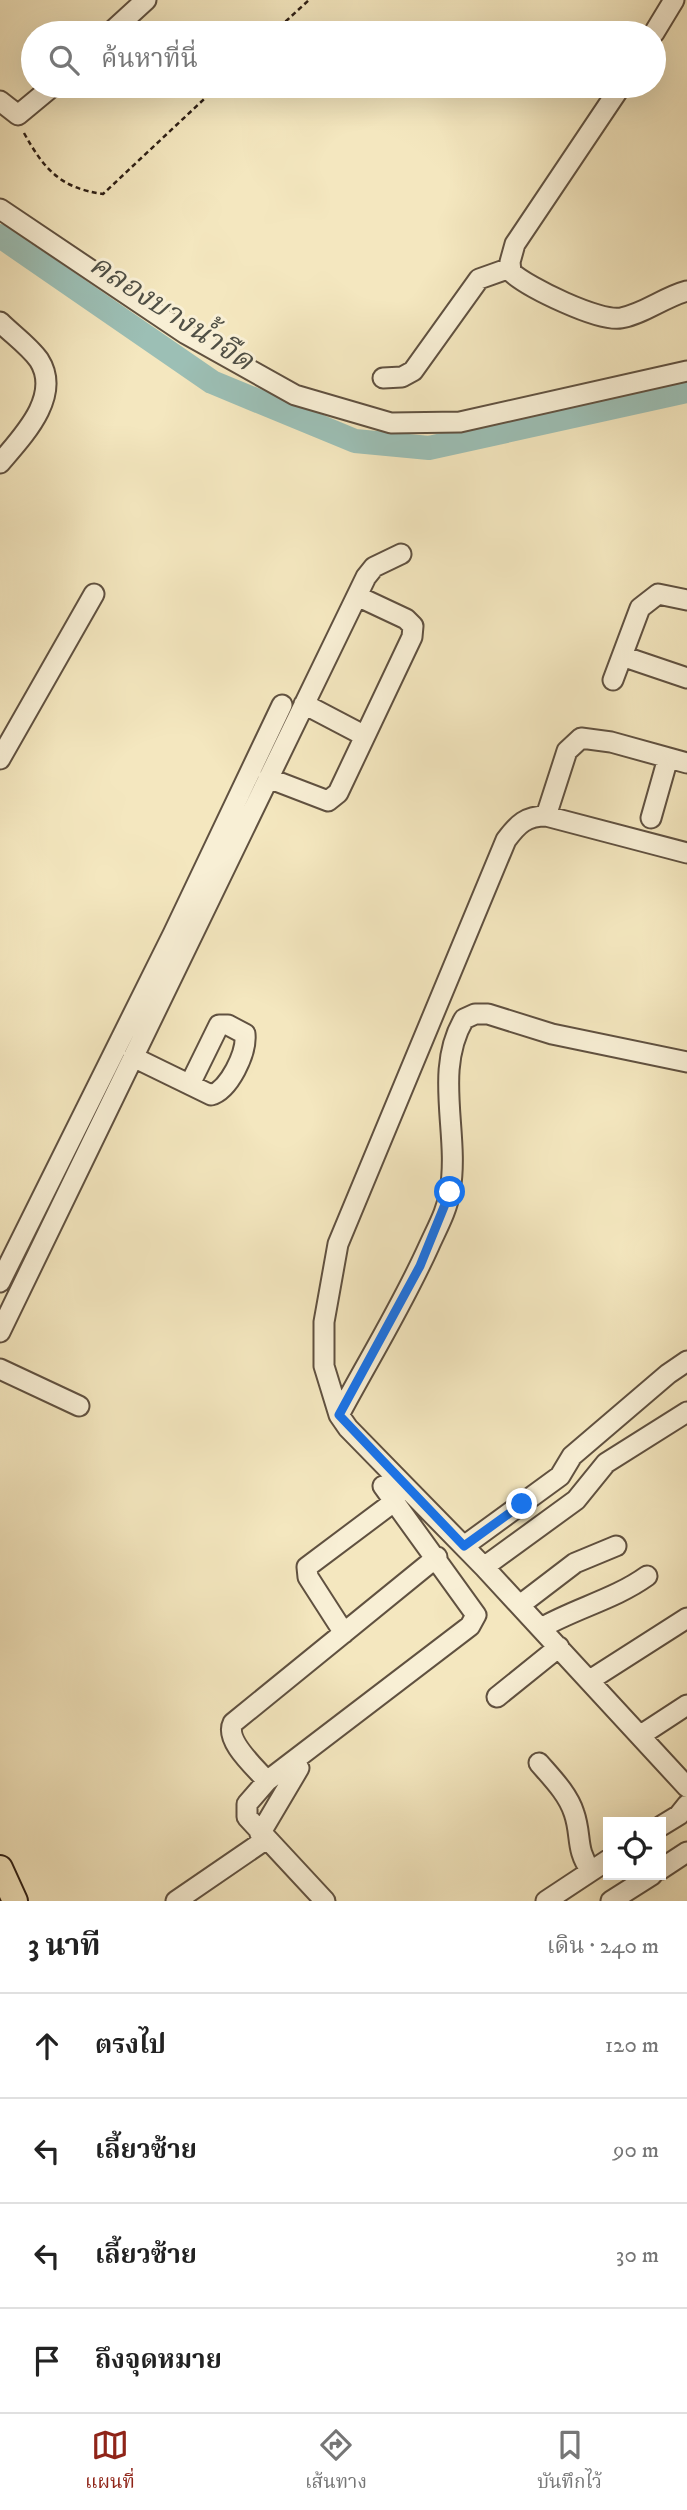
<!DOCTYPE html>
<html lang="th">
<meta charset="utf-8">
<style>
:root{--surface:#fff;--page:#f2f2f2;--text:#222;--muted:#767676;--line:#e0e0e0;--accent:#8f2418}
body{margin:0;font-family:"IM FELL DW Pica","Noto Serif Thai",serif;background:var(--page);color:var(--text)}
.controls{position:absolute;right:21px;bottom:21px;display:grid;overflow:hidden;border-radius:0px;box-shadow:0 7px 28px #0002}
.controls button{width:63px;height:63px;display:grid;place-items:center;padding:0;border:0;border-bottom:2px solid var(--line);background:var(--surface);color:var(--text);font:35px sans-serif}
.stop{position:absolute;width:21px;height:21px;margin:-16px;border:5px solid #1a73e8;border-radius:50%;background:#fff}
.stop.end{background:#1a73e8;border-color:#fff;box-shadow:0 2px 7px #0008}
.list{margin:0;padding:0;list-style:none}
h2{display:flex;justify-content:space-between;align-items:center;height:91px;margin:0;padding:0 28px;font-size:30px}
h2 small{font-size:23px;font-weight:400;color:var(--muted)}
.list li{display:grid;grid-template-columns:46px 1fr auto;gap:21px;align-items:center;box-sizing:border-box;height:105px;padding:0 28px;border-top:2px solid var(--line)}
.list b{display:block;font-size:26px;white-space:nowrap}
.list em{font-size:23px;font-style:normal;color:var(--muted)}
.icon{flex:none;width:38px;height:38px;fill:none;stroke:currentColor;stroke-width:2;stroke-linecap:round;stroke-linejoin:round}
.map{position:relative;flex:none;width:687px;height:1901px;overflow:hidden}
.search{position:absolute;background:var(--surface);box-shadow:0 7px 28px #0002;left:21px;right:21px;top:21px;height:77px;display:flex;align-items:center;gap:18px;box-sizing:border-box;padding:0 24px;border-radius:38px;color:var(--muted);font-size:26px}
.sheet{height:511px;background:var(--surface)}
nav{display:flex;justify-content:space-around;align-items:center;box-sizing:border-box;height:98px;border-top:2px solid var(--line);background:var(--surface);font-size:19px;color:var(--muted)}
nav a{display:grid;justify-items:center;gap:4px}
nav .on{color:var(--accent)}
.map>svg:first-child{display:block}
.lines{fill:none;stroke-linecap:round;stroke-linejoin:round}
.river{stroke:#9cbfb5;stroke-width:24}
.minor-casing{stroke:#605140;stroke-width:23}
.major-casing{stroke:#2e1f15;stroke-width:28}
.path{stroke:#2e1f15;stroke-width:2.5;stroke-dasharray:5 3.5;stroke-linecap:butt}
.minor{stroke:#f8efd5;stroke-width:19}
.major{stroke:#f4e7bf;stroke-width:24}
.route{stroke:#1a73e8;stroke-width:9}
.labels{text-anchor:middle;stroke-width:6;stroke-linejoin:round;paint-order:stroke}
.water-label{font-size:30px;font-style:italic;fill:#4f4f45;stroke:#f8efd5}
</style>
<div class="map">
<svg width="687" height="1901" viewBox="0 0 687 1901">
<rect width="100%" height="100%" fill="#f4e7bf"/>
<filter id="stains"><feTurbulence type="fractalNoise" baseFrequency=".00286" numOctaves="4"/><feColorMatrix values="0 0 0 0 .2 0 0 0 0 .09 0 0 0 0 .02 0 0 0 .5 -.17"/></filter>
<radialGradient id="worn" r=".72"><stop offset=".6" stop-color="#630" stop-opacity="0"/><stop offset="1" stop-color="#630" stop-opacity=".3"/></radialGradient>
<g class="lines">
<path class="river" d="M 0,236 L 212,382 L 355,441 L 429,448 L 687,391"/>
<defs>
<path id="minor" d="M 110,33 L 146,0
M 654,33 L 674,0
M 621,86 L 515,244 L 510,262 L 511,272 C 529,288 599,322 621,318 C 644,314 664,297 687,291
M 0,101 L 18,115 L 53,86
M 0,209 L 186,334 L 295,395 L 391,423 L 460,422 L 687,371
M 0,322 C 12,334 29,346 39,360 C 62,396 23,436 0,463
M 383,378 L 402,377 L 413,371 L 479,279 L 510,268
M 622,656 L 687,678
M 613,680 L 640,608 L 658,594 L 687,600
M 304,704 L 365,736
M 0,759 L 94,594
M 268,778 L 328,801 L 338,793 L 412,637 L 413,626 L 406,619 L 357,596
M 546,816 L 567,751 L 581,738 L 611,742 L 687,763
M 651,818 L 668,758
M 687,853 L 546,816 C 526,816 518,824 506,840 L 338,1244 L 324,1322 L 324,1366 L 339,1415 L 348,1428 L 484,1567 L 687,1787
M 133,1057 L 211,1095 C 229,1090 247,1053 245,1034 L 228,1025 L 219,1025 L 190,1084
M 0,1282 L 173,934 L 282,705
M 0,1332 L 366,577 L 374,567 L 401,554
M 0,1369 L 79,1406
M 339,1415 C 369,1359 403,1304 429,1246 C 437,1228 447,1211 450,1191 C 460,1133 433,1072 464,1019 L 475,1014 L 488,1014 L 552,1034 L 687,1062
M 464,1546 L 560,1476 L 572,1456 L 668,1374 L 687,1361
M 484,1567 L 576,1500 L 606,1463 L 687,1412
M 520,1605 L 575,1563 L 616,1546
M 541,1628 C 576,1608 615,1599 647,1576
M 344,1633 L 308,1577 L 307,1567 L 395,1501
M 590,1680 L 687,1618
M 497,1697 L 559,1647
M 641,1735 L 687,1705
M 539,1763 C 552,1778 568,1794 574,1813 C 582,1836 575,1849 591,1871
M 267,1781 C 256,1768 224,1741 233,1723 L 437,1557
M 661,1826 L 679,1815 L 687,1805
M 260,1834 L 299,1768
M 661,1869 L 687,1852
M 176,1901 L 265,1840
M 325,1901 L 247,1817 L 247,1804 L 267,1781 L 470,1626 L 476,1615 L 383,1486
M 546,1901 L 608,1860
M 611,1901 L 652,1875"/>
<path id="major" d="M 0,1868 L 15,1901"/>
</defs>
<use href="#minor" class="minor-casing"/>
<use href="#major" class="major-casing"/>
<path class="path" d="M 273,33 L 309,0
M 24,133 C 44,169 60,188 103,194 L 218,86"/>
<use href="#minor" class="minor"/>
<use href="#major" class="major"/>
</g>
<g class="lines">
<path class="route" d="M 450,1192 L 420,1266 L 339,1415 L 464,1546 L 522,1504"/>
</g>
<g class="labels">
<g class="water-label">
<text transform="translate(172 312) rotate(33)" y="10">คลองบางน้ำจืด</text>
</g>
</g>
<rect width="100%" height="100%" filter="url(#stains)"/>
<rect width="100%" height="100%" fill="url(#worn)"/>
</svg>
<div class="controls">
<button><svg class="icon" aria-label="locate" viewBox="0 0 24 24"><circle cx="12" cy="12" r="6"/><path d="M12 2v4M12 18v4M2 12h4M18 12h4"/></svg></button>
</div>
<div class="stop" style="left:450px;top:1192px"></div>
<div class="stop end" style="left:522px;top:1504px"></div>
<div class="search"><svg class="icon" aria-label="search" viewBox="0 0 24 24"><circle cx="10" cy="10" r="6"/><path d="M15 15l6 6"/></svg>ค้นหาที่นี่</div>
</div>
<section class="sheet">
<h2>3 นาที<small>เดิน · 240 m</small></h2>
<ul class="list">
<li><svg class="icon" aria-label="ahead" viewBox="0 0 24 24"><path d="M12 20V5M6 11l6-6 6 6"/></svg><div><b>ตรงไป</b></div><em>120 m</em></li>
<li><svg class="icon" aria-label="left" viewBox="0 0 24 24"><path d="M17 20v-9H6M10 6l-5 5 5 5"/></svg><div><b>เลี้ยวซ้าย</b></div><em>90 m</em></li>
<li><svg class="icon" aria-label="left" viewBox="0 0 24 24"><path d="M17 20v-9H6M10 6l-5 5 5 5"/></svg><div><b>เลี้ยวซ้าย</b></div><em>30 m</em></li>
<li><svg class="icon" aria-label="arrive" viewBox="0 0 24 24"><path d="M6 21V4h12l-3 4 3 4H6"/></svg><div><b>ถึงจุดหมาย</b></div></li>
</ul>
</section>
<nav>
<a class="on"><svg class="icon" aria-label="map" viewBox="0 0 24 24"><path d="M3 6l6-2 6 2 6-2v14l-6 2-6-2-6 2zM9 4v14M15 6v14"/></svg>แผนที่</a>
<a><svg class="icon" aria-label="directions" viewBox="0 0 24 24"><path d="M12 3l9 9-9 9-9-9zM9 14v-3h6M13 9l2 2-2 2"/></svg>เส้นทาง</a>
<a><svg class="icon" aria-label="saved" viewBox="0 0 24 24"><path d="M7 4h10v16l-5-4-5 4z"/></svg>บันทึกไว้</a>
</nav>
